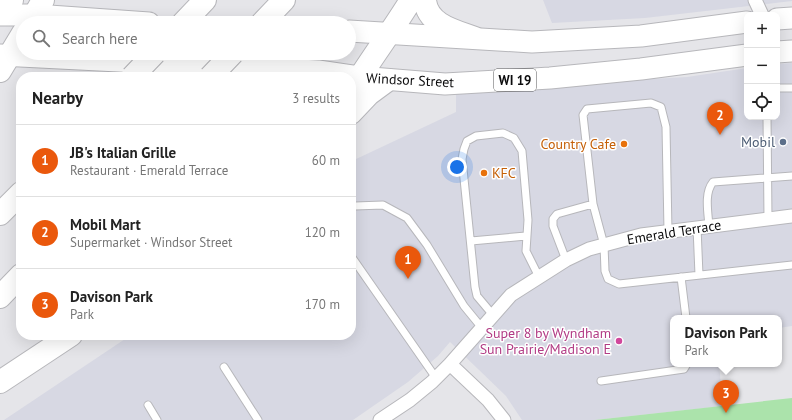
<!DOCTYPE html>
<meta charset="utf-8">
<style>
:root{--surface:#fff;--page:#f6f6f6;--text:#222;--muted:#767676;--line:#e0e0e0;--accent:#ea580c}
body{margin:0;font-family:"PT Sans",sans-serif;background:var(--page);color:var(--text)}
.controls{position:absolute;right:12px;top:12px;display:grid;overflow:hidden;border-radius:8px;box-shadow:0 4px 16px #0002}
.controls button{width:36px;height:36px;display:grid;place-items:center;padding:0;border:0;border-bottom:1px solid var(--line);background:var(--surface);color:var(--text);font:20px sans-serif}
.you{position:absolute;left:457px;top:167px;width:14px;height:14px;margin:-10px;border:3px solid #fff;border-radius:50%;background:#1a73e8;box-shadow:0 0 0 6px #1a73e833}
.badge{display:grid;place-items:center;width:26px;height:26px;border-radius:50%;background:var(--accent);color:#fff;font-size:13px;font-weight:700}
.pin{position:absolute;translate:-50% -33px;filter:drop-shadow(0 1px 2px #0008)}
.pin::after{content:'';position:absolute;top:21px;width:14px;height:12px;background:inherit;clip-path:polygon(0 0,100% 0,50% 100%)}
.popup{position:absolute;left:670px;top:315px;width:112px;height:52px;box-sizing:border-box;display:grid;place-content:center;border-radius:8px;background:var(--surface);filter:drop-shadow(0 1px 3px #0005);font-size:13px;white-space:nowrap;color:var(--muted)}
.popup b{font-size:15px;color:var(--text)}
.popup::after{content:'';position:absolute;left:50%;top:100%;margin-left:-8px;border:8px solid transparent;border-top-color:var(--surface)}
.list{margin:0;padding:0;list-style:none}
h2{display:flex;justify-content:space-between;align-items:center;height:52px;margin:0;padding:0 16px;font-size:17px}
h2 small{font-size:13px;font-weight:400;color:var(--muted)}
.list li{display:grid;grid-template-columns:26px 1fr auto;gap:12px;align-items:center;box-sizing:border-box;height:72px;padding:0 16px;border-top:1px solid var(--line)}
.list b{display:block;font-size:15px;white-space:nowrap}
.list p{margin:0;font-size:13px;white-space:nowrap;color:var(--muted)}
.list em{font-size:13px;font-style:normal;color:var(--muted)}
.icon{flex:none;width:22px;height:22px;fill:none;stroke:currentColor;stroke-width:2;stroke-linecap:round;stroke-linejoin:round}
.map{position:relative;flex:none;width:792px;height:420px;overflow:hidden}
.search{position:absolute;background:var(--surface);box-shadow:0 4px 16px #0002;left:16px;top:16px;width:340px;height:44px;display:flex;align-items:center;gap:10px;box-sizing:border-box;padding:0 14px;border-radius:22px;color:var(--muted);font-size:15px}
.panel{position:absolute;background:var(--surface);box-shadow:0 4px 16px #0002;left:16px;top:72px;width:340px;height:268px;border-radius:16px}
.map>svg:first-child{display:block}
.built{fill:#d7d8e3}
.green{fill:#abe3ab}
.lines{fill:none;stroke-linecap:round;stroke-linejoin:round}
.lane-casing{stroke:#b7b7bb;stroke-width:9}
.street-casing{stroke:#b7b7bb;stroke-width:15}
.primary-casing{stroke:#b7b7bb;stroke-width:23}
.highway-casing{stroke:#b7b7bb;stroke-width:24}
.lane{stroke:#fff;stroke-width:7}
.street{stroke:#fff;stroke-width:13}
.primary{stroke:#fff;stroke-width:21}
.highway{stroke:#fff;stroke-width:22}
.highway-bridge-casing{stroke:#b7b7bb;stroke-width:24;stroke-linecap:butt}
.highway-bridge{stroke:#fff;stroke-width:22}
.service-dot{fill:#5c6f8a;stroke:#fff;stroke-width:1.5}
.food-dot{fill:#e8710a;stroke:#fff;stroke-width:1.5}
.hotel-dot{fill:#d1479c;stroke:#fff;stroke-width:1.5}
.labels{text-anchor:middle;stroke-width:3;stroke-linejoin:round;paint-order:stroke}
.shield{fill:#fff;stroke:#555556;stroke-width:1}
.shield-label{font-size:13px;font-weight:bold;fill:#0c0c0d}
.street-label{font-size:14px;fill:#0c0c0d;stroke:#fff}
.service-label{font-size:14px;fill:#4e5e75;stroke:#fff;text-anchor:end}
.food-label{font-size:14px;fill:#c56008;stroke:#fff;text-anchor:end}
.hotel-label{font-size:14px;fill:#b23c85;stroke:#fff;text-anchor:end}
</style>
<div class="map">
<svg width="792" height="420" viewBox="0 0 792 420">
<rect width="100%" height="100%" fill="#e5e5e9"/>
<path class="built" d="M 543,0 L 792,0 L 792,1 L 645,18 L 552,23 Z
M 792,63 L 792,326 L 779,328 L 779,318 L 673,318 L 673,364 L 719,364 L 723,406 L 595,420 L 522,420 L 506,396 L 450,342 L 438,356 L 408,382 L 353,420 L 4,420 L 131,335 L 351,335 L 351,164 L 354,160 L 456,112 L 456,87 L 579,83 L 687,77 L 747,68 L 747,117 L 777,117 L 777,64 Z"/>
<path class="green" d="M 792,398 L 792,420 L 595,420 Z"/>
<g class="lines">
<defs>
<path id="lane" d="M 777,88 L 792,88
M 767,117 L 768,219
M 351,209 L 355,206 L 383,205 L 407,218 L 427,245 L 464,306 L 482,328
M 709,226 C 708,212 704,193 713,182 L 792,176
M 697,227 L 699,275
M 668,231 L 666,127 L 661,107 L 651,103 L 587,109 L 583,115 L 593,204 L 604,245 L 605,271 L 608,279 L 619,284 L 792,265
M 471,241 L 526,236
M 351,256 L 436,378
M 566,260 L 553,226 L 553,219 L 557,214 L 593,204
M 681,277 L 686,318
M 493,315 L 477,296 L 475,287 L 462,159 L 464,149 L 467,141 L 476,136 L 503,133 L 514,138 L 522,151 L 528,220 L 526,251 L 539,277
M 224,367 L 258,420
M 601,381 L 684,369 L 687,364
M 148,405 L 157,420"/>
<path id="street" d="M 755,0 L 762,15
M 450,364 L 488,400 L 504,420
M 380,420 L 410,400 L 432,382 L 450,364 L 511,295 L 566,260 L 589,249 L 641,235 L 792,216"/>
<path id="primary" d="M 0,15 L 35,15 L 149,23
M 777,19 L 792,18
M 349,31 L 532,42 L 641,36 L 747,22
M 777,52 L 792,51
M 0,55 L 318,71 L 359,77 L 445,84 L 550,78 L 641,69 L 747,55"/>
<path id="highway" d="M 425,0 C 427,25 456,31 475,38
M 0,11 L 12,0
M 30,23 L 43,0
M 183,23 L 205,0
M 262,23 L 284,0
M 0,71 L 23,33
M 351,91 C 370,60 392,31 411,0
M 351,113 L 369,94 L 388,80
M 0,214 L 21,193
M 0,297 L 21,275
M 0,382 L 71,335"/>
</defs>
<use href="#lane" class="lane-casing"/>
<use href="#street" class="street-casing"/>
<use href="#primary" class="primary-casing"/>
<use href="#highway" class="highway-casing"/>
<use href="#lane" class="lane"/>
<use href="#street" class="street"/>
<use href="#primary" class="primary"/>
<use href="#highway" class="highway"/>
<defs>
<path id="highway-bridge" d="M 132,77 L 155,53
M 210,77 L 233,53"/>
</defs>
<use href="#highway-bridge" class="highway-bridge-casing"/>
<use href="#highway-bridge" class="highway-bridge"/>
</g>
<circle class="service-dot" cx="783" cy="142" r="4"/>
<g class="food-dot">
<circle cx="624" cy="144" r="4"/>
<circle cx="484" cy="173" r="4"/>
</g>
<circle class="hotel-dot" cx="619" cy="341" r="4"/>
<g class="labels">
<rect class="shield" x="494" y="69" width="42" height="22" rx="3"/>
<g class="shield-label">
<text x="515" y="85">WI 19</text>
</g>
<g class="street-label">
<text transform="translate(410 80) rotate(3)" y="5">Windsor Street</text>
<text transform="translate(674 232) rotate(-9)" y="5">Emerald Terrace</text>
</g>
<g class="service-label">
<text x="775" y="147">Mobil</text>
</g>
<g class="food-label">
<text x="616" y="149">Country Cafe</text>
<text x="492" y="178" text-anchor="start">KFC</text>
</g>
<g class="hotel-label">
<text x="611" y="338">Super 8 by Wyndham<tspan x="611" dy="16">Sun Prairie/Madison E</tspan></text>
</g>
</g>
</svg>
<div class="controls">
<button>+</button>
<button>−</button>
<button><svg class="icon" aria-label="locate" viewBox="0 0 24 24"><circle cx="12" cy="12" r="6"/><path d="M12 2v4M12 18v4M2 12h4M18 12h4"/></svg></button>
</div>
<div class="you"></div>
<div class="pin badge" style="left:408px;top:279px">1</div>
<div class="pin badge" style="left:720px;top:135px">2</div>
<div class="pin badge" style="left:726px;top:413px">3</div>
<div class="popup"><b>Davison Park</b>Park</div>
<div class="search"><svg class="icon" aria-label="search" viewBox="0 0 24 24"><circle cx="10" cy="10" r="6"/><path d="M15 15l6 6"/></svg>Search here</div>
<section class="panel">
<h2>Nearby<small>3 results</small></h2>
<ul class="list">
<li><span class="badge">1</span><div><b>JB's Italian Grille</b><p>Restaurant · Emerald Terrace</p></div><em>60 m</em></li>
<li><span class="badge">2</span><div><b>Mobil Mart</b><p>Supermarket · Windsor Street</p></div><em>120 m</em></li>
<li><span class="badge">3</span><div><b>Davison Park</b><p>Park</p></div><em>170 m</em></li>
</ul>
</section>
</div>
